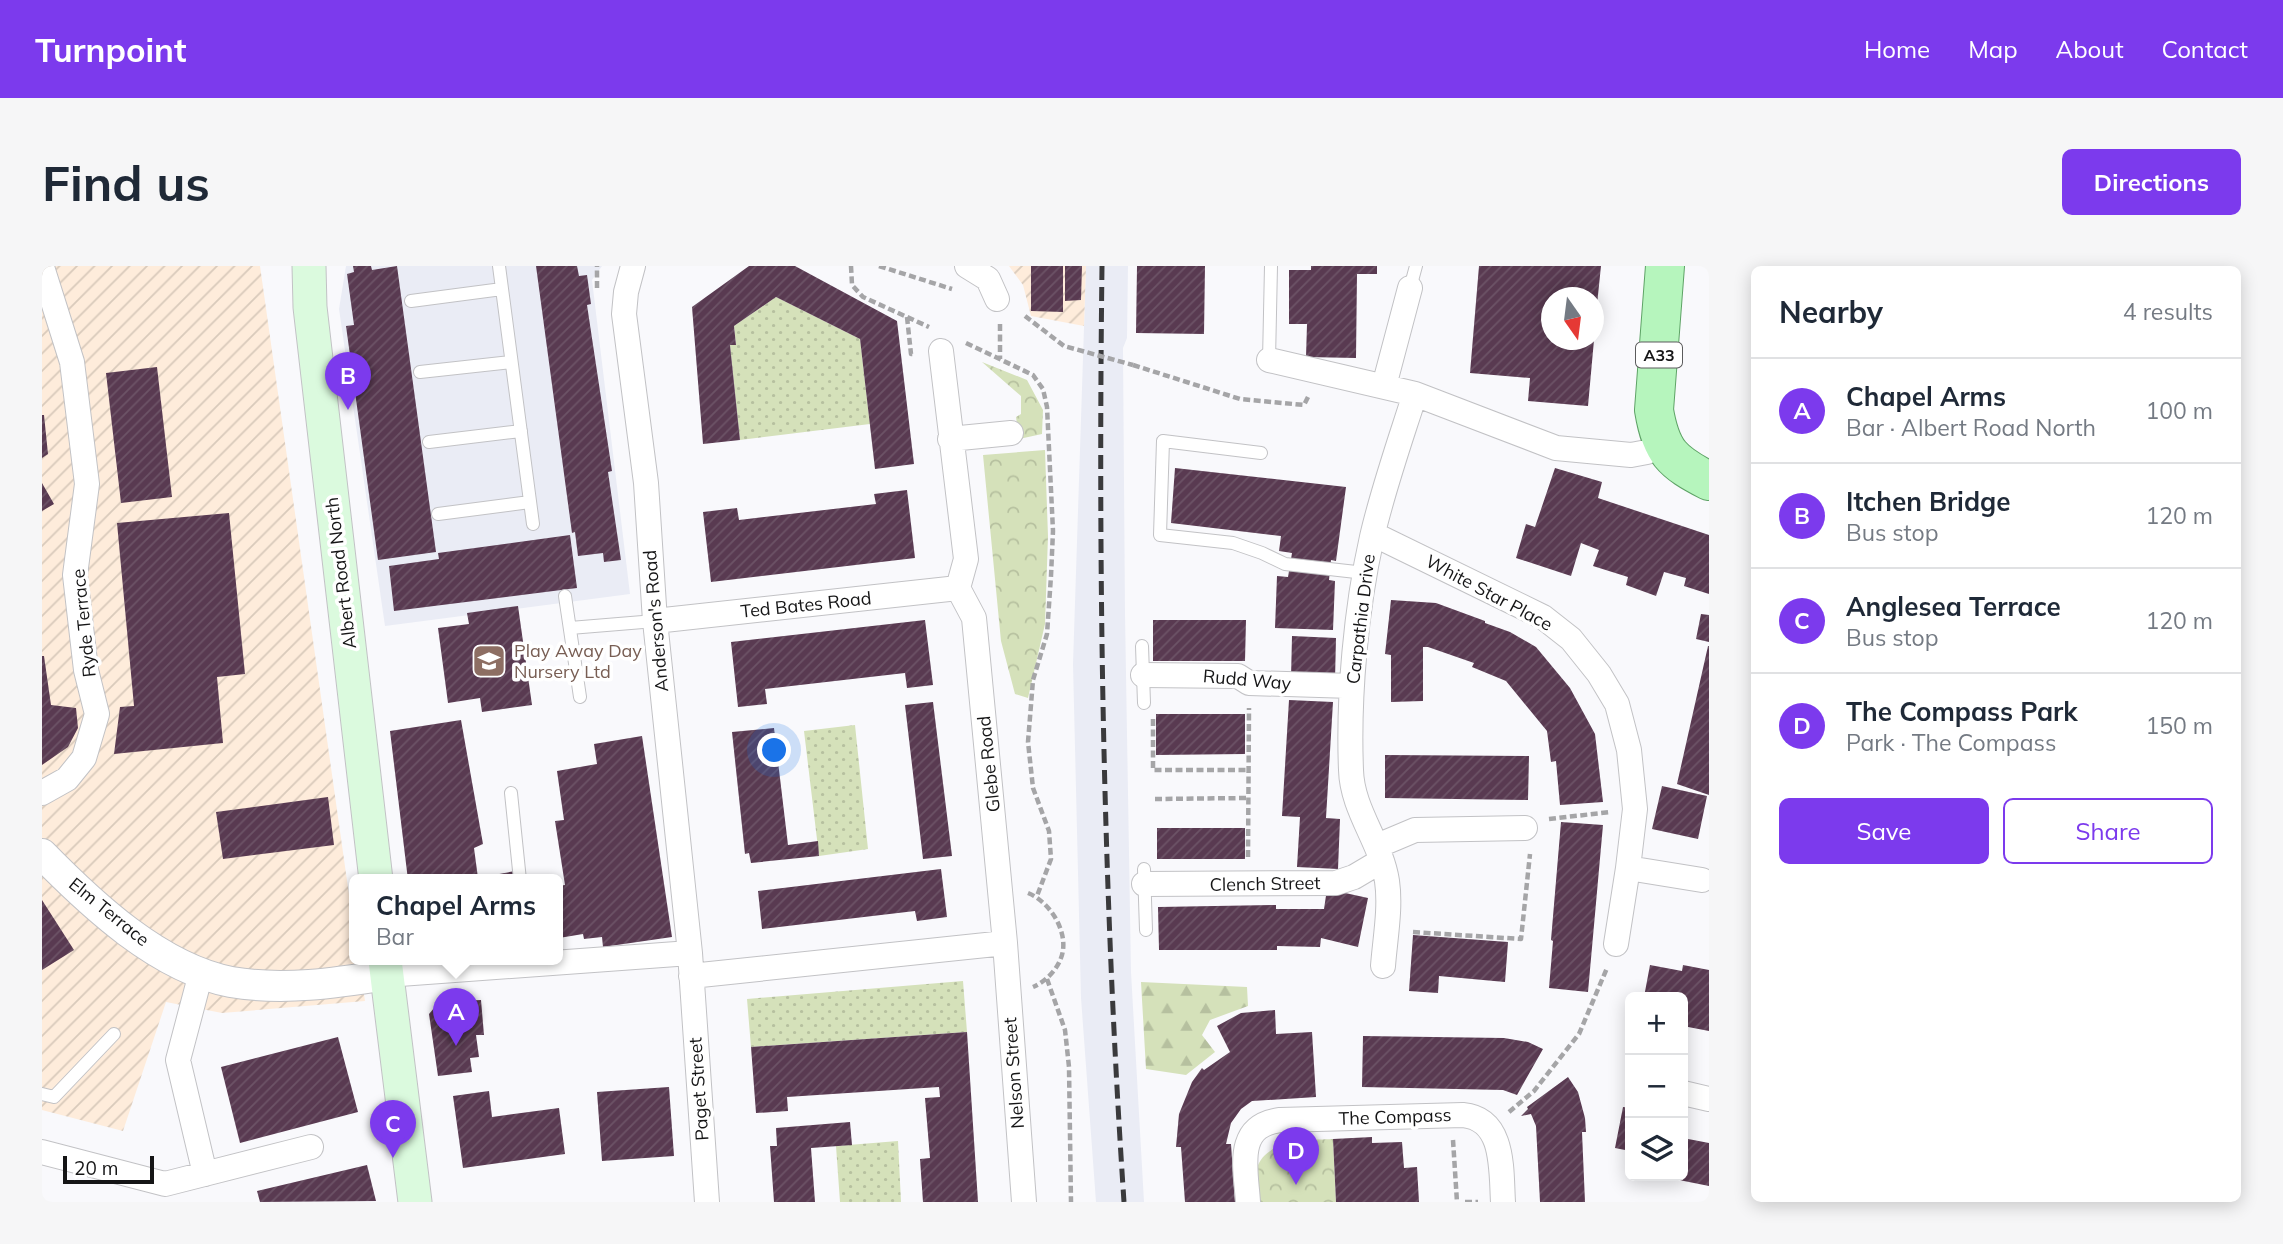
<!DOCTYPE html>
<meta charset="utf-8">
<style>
:root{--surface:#fff;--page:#f6f6f7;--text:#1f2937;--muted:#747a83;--line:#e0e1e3;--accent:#7c3aed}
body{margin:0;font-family:Mulish,sans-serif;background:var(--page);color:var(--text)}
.controls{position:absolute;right:21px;bottom:21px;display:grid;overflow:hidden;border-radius:10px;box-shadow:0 4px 18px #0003}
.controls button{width:63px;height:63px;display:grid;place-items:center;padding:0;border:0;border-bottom:2px solid var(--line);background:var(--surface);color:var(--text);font:35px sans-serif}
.compass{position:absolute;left:1499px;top:21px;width:63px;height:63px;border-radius:50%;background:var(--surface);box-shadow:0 4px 18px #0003;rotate:166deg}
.scale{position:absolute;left:21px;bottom:18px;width:91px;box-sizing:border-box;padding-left:7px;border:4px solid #151516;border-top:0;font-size:19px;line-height:24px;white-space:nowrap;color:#151516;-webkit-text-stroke:5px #fff;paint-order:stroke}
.you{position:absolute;left:733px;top:485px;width:24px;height:24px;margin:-18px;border:5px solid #fff;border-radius:50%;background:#1a73e8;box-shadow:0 0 0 10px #1a73e833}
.badge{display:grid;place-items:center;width:46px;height:46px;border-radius:50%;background:var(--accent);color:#fff;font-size:23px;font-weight:700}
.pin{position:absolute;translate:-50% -58px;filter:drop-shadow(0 2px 4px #0008)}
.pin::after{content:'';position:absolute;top:37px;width:24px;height:21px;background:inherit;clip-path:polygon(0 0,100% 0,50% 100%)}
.popup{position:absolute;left:307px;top:608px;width:214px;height:91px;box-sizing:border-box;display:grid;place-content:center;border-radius:10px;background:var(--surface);filter:drop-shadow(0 2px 5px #0005);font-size:23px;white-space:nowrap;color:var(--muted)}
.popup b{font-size:26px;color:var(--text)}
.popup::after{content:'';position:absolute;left:50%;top:100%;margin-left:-14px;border:14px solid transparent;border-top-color:var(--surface)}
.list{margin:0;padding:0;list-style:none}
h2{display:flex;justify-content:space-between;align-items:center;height:91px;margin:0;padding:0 28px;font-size:30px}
h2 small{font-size:23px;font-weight:400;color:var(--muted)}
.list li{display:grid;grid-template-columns:46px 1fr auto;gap:21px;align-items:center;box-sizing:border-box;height:105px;padding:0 28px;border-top:2px solid var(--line)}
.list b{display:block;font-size:26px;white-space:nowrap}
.list p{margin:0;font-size:23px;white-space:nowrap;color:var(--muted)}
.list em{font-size:23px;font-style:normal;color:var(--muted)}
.actions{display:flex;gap:14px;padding:21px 28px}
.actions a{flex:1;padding:16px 0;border:2px solid var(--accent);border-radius:10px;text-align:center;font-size:24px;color:var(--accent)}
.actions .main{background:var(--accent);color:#fff}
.icon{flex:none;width:38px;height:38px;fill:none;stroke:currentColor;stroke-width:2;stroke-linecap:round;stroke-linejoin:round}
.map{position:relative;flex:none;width:1667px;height:936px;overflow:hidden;border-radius:10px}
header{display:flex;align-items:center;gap:42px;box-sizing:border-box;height:98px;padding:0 35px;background:var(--accent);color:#fff}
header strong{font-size:33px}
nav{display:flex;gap:38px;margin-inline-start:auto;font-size:24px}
.intro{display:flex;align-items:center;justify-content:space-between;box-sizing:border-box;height:168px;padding:0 42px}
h1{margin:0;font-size:49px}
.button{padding:18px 32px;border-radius:10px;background:var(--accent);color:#fff;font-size:24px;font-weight:700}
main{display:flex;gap:42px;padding:0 42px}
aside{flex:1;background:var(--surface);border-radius:10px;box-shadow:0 4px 18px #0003}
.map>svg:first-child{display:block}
.built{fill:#eaecf5}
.industrial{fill:url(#industrial-furrows)}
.forest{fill:url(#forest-firs)}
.park{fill:url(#park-crowns)}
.garden{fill:url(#garden-dots)}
.building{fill:url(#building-hatch)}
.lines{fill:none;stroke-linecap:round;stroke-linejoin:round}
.service-casing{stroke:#c2c2c5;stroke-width:14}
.minor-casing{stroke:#c2c2c5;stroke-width:26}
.tertiary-casing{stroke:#c2c2c5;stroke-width:32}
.secondary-casing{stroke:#c2c2c5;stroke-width:35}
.primary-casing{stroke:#5ea366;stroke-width:40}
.path{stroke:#a5a5a7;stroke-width:4.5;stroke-dasharray:7 3.5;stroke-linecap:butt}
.service{stroke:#fff;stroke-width:12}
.minor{stroke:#fff;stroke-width:24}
.tertiary{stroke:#fff;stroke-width:30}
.secondary{stroke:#dbfade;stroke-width:33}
.primary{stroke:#b6f5bd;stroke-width:38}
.rail{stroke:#3a3a3c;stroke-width:5;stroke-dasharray:14 7;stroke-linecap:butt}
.path-bridge{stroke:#a5a5a7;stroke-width:4.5;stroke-dasharray:7 3.5;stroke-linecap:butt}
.labels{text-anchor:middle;stroke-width:7;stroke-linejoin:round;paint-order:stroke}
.shield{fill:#fff;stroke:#5b5b5c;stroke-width:2}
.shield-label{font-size:16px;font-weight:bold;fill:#151516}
.street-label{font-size:18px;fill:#151516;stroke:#fff}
.education-label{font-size:18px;fill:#785e54;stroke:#fff;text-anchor:start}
</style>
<header>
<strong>Turnpoint</strong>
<nav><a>Home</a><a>Map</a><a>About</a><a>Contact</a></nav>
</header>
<div class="intro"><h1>Find us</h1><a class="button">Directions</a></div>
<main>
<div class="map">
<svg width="1667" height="936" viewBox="0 0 1667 936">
<defs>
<pattern id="industrial-furrows" width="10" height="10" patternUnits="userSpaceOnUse" patternTransform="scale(1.75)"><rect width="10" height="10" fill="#feecdb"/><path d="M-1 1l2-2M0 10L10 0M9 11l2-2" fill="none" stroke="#d9cabb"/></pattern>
<pattern id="forest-firs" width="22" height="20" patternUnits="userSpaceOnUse" patternTransform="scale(1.75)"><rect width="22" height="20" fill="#d5e1ba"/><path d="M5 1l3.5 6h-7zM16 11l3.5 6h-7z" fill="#b6c09f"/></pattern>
<pattern id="park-crowns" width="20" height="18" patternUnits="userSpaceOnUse" patternTransform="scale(1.75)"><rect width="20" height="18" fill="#d5e1ba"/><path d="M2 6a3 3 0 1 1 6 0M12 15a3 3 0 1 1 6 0" fill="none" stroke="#b6c09f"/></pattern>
<pattern id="garden-dots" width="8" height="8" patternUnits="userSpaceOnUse" patternTransform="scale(1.75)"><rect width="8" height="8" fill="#d5e1ba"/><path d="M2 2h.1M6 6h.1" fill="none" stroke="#b6c09f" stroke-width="1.8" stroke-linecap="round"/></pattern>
<pattern id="building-hatch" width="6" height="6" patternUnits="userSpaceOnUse" patternTransform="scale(1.75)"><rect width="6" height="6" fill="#593a51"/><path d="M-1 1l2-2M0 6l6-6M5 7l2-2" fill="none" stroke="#6c5366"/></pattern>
</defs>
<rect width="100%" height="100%" fill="#f9f9fc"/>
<path class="built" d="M 304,0 L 560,0 L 550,14 L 588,328 L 343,360 L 297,43 Z
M 1044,0 L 1086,0 L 1085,72 L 1081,82 L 1083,348 L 1089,706 L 1102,936 L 1054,936 L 1039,732 L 1031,398 Z"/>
<path class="industrial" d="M 0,0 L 218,0 L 312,664 L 312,694 L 317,694 L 323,735 L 180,747 L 124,736 L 81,865 L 0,844 Z
M 967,0 L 1044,0 L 1042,60 L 989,50 L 981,19 Z"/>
<path class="forest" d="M 1099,716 L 1205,721 L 1206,740 L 1168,754 L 1160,769 L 1173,786 L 1144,809 L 1104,803 Z"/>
<path class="park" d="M 940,96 L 985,114 L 1001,144 L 1000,168 L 977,173 L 974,151 L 979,148 L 979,130 Z
M 1003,184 L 1006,270 L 1003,358 L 986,432 L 973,428 L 959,375 L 941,189 Z
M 1291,873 L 1294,936 L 1216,936 C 1216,926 1212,911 1215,902 C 1224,873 1267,874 1291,873 Z"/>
<path class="garden" d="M 734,31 L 818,73 L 828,158 L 698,174 L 688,79 L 694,79 L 692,60 Z
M 813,459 L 826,583 L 777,590 L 762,465 Z
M 921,715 L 925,766 L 709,781 L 705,733 Z
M 856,875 L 859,936 L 798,936 L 794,880 Z"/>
<path class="building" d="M 311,0 L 329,0 L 330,4 L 355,0 L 394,286 L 336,294 L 304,60 L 312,59 L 305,8 L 312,6 Z
M 494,0 L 535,0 L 537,10 L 545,9 L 549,38 L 545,39 L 570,205 L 566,206 L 579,294 L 562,296 L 561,287 L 536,290 L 533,266 L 530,267 Z
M 707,0 L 753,0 L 855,55 L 872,198 L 833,203 L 818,73 L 734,31 L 692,60 L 694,79 L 688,79 L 698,174 L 661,178 L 650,41 Z
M 989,0 L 1021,0 L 1021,46 L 989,45 Z
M 1023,0 L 1040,0 L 1039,34 L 1023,35 Z
M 1095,0 L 1163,0 L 1162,68 L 1094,67 Z
M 1269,0 L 1335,0 L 1335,8 L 1315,8 L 1314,92 L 1264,91 L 1265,58 L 1247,58 L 1247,4 L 1269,4 Z
M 1437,0 L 1559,0 L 1553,58 L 1552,58 L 1552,32 L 1509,32 L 1509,74 L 1552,74 L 1546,140 L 1486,135 L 1488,112 L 1428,107 Z
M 115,101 L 130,231 L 79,237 L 64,107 Z
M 0,149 L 2,149 L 6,188 L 0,192 Z
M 1133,202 L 1304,221 L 1294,295 L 1289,294 L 1287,314 L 1293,315 L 1291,364 L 1233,362 L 1235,310 L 1246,311 L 1250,287 L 1237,285 L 1239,270 L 1129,257 Z
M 1513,202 L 1560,216 L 1556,232 L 1667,269 L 1667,328 L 1642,320 L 1644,312 L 1622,306 L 1614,330 L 1584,319 L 1586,311 L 1551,300 L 1557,284 L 1539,277 L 1529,310 L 1474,292 L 1484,258 L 1493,261 Z
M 0,217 L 12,238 L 0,245 Z
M 865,224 L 873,292 L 669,316 L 661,246 L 695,242 L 697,254 L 834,238 L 832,228 Z
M 187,247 L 203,408 L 175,411 L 181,477 L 72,488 L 78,441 L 92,440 L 75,257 Z
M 528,269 L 535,322 L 352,345 L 347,300 L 397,293 L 396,287 Z
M 1349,334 L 1394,337 L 1443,355 L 1443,357 L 1468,366 L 1494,381 L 1528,422 L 1553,468 L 1561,536 L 1518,539 L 1514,495 L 1509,496 L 1505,465 L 1464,415 L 1430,401 L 1432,397 L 1386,381 L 1381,381 L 1381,435 L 1349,436 L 1349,389 L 1343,388 Z
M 476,340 L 490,439 L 440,446 L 438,432 L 406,437 L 396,362 L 427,358 L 425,347 Z
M 1659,348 L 1667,349 L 1667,376 L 1654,373 Z
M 883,354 L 891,419 L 865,422 L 863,407 L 723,423 L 725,438 L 696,441 L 689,376 Z
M 1111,354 L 1204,354 L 1203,395 L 1111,395 Z
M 1250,370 L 1294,372 L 1293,414 L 1249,412 Z
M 1666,380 L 1667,380 L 1667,529 L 1635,518 Z
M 0,390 L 2,390 L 9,439 L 34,442 L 36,462 L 26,481 L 0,499 Z
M 1247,434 L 1291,436 L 1284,552 L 1298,553 L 1296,603 L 1255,601 L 1258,551 L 1240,550 Z
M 891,436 L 910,590 L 881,593 L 863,439 Z
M 1114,448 L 1203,448 L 1203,488 L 1114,489 Z
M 419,454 L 441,578 L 432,582 L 436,612 L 473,605 L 473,614 L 366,614 L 348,465 Z
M 732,462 L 746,579 L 776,575 L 777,590 L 709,597 L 707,587 L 703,588 L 690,466 Z
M 600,470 L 630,671 L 561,681 L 560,671 L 542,673 L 541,668 L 517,672 L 516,655 L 521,654 L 516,620 L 523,619 L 513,555 L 522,554 L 515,505 L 555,498 L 552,478 Z
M 1343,489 L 1487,490 L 1486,534 L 1343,532 Z
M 1620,520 L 1665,530 L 1656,573 L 1610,563 Z
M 286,531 L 292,579 L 181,593 L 174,546 Z
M 1519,556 L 1561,559 L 1546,726 L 1507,722 L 1511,675 L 1509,674 Z
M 1115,562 L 1203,562 L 1203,593 L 1115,593 Z
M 899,603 L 905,651 L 875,655 L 873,645 L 720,663 L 716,625 Z
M 1285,623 L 1326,632 L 1316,681 L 1279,672 L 1278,681 L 1235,680 L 1235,684 L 1117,684 L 1116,641 L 1234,639 L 1234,643 L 1282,643 Z
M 0,634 L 32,684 L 0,704 Z
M 1371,669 L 1466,676 L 1463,716 L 1397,710 L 1396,727 L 1367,725 Z
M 1608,699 L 1640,705 L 1641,699 L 1667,704 L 1667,765 L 1641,760 L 1641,731 L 1602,731 Z
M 439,734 L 442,769 L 434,769 L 437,791 L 428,792 L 430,806 L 396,810 L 387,748 L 397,736 Z
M 1233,744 L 1234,768 L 1270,766 L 1274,831 L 1210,835 L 1199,843 L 1189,857 L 1184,878 L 1189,878 L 1193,936 L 1143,936 L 1139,881 L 1134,881 L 1137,848 L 1150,816 L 1160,802 L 1162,804 L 1188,786 L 1175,760 L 1199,747 Z
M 925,766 L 936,936 L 881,936 L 878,893 L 888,892 L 883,832 L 898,831 L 897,821 L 745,831 L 746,845 L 714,847 L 709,781 Z
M 1321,770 L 1462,772 L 1486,776 L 1501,783 L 1475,829 L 1461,824 L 1320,821 Z
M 296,771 L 316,846 L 198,877 L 179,801 Z
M 1526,811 L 1536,826 L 1543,852 L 1544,866 L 1540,866 L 1543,936 L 1498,936 L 1494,860 L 1489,848 L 1479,850 L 1486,843 L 1485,841 Z
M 627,821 L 632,890 L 560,895 L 555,826 Z
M 447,825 L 450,851 L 517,842 L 523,888 L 421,902 L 411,830 Z
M 1581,841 L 1588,842 L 1588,885 L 1573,882 Z
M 808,856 L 810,879 L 769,882 L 773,936 L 732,936 L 728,880 L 735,880 L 734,862 Z
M 1330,871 L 1330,877 L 1360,876 L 1362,902 L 1375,901 L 1377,936 L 1294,936 L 1291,873 Z
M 1641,872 L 1667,877 L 1667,920 L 1622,911 L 1641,910 Z
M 325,899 L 334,935 L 218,936 L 215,925 Z"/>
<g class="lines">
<defs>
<path id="service" d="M 457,0 L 491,258
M 1368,22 L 1374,0
M 369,35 L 460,23
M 1227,94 L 1229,0
M 378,106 L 469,96
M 387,176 L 479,165
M 1219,187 L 1121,175 L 1118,269 L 1191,277 L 1220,287 L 1243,298 L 1323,307
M 396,248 L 488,236
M 523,330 L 538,431
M 528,362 L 613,355
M 1100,380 L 1102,437
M 469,527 L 478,614
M 1102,603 L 1104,664
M 0,828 L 12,831 L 72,768"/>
<path id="minor" d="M 591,0 L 584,26 L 582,48 L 604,217 L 613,355 L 648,687 L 665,936
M 925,0 L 946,13 L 955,33
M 0,1 L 30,96 L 45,218 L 33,309 L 44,404 L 55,448 L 42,492 L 25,513 L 0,527
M 899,85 L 924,293 L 916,322
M 1227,94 L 1373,128 L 1514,182 L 1589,189 L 1605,186 L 1620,178
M 1342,120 L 1368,22
M 908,173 L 969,167
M 1331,268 L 1501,351 L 1529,373 L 1557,408 L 1575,438 L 1587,484 L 1593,543 L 1586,602 L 1574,678
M 916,322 L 932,352 L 963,677 L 982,936
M 613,355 L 916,322
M 1101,409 L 1196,410 L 1207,417 L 1310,420
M 1335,580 L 1373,564 L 1483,562
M 1586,602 L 1660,614
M 1102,618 L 1294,617 L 1312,611 L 1339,595
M 1341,700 C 1343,673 1349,642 1345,615 C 1339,576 1310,544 1309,504 C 1306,431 1314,342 1330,271 C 1341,223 1358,175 1373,128
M 159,707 L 136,794 L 163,908
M 344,709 L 648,687
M 649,710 L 963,677
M 1641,827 L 1667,833
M 0,886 L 123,918 L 269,881
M 1206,936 C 1204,903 1192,860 1238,854 L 1421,849 C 1463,853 1459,904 1461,936"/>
<path id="tertiary" d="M 0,588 C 50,639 117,702 189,716 C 241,725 294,717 344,709"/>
<path id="secondary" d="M 267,0 L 268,41 L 334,614
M 343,694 L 373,936"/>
<path id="primary" d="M 1623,0 L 1612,144 C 1619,186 1630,196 1667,215"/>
</defs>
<use href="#service" class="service-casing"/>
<use href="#minor" class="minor-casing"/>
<use href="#tertiary" class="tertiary-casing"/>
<use href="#secondary" class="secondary-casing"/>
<use href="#primary" class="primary-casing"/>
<path class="path" d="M 809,0 L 810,19 L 821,31 L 887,61
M 837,0 L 910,23
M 555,22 L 555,0
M 865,51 L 869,88 L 872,88
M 958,58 L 958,93
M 924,77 L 991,109 L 1001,123 L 1005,141 L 1011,265 L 1009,310 L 1005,368 L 991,414 L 986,476 L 991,522 L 1007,565 L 1009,593 L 995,630
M 1091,99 L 1198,133 L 1262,139 L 1267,129
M 1111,453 L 1111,504 L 1206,504
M 1113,533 L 1206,532
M 1507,553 L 1568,546
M 1206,591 L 1207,442
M 986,627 C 1006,635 1024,661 1021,684 C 1019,700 1005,715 991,721
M 1371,666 L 1479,673 L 1488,588
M 1005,713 L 1023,764 L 1027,801 L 1029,936
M 1467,846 L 1492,825 L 1537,768 L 1565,702
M 1411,874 L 1415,936
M 1423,936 L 1436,936"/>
<use href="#service" class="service"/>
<use href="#minor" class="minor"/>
<use href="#tertiary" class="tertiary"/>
<use href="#secondary" class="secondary"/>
<use href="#primary" class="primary"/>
<path class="rail" d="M 1060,0 C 1056,312 1061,624 1082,936"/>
<path class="path-bridge" d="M 983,50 L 1022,80 L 1091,99"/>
</g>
<defs>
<symbol id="school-square" viewBox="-11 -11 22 22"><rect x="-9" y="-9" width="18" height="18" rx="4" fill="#8d6e63" stroke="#fff"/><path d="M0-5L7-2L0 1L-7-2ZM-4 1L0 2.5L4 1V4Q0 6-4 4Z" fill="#fff"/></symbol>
</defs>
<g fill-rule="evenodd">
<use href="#school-square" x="428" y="376" width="38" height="38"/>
</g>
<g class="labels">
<rect class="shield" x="1594" y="76.5" width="46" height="25" rx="5"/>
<g class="shield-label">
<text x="1617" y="95">A33</text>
</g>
<g class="street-label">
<text transform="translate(299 307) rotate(-97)" y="6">Albert Road North</text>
<text transform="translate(1447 327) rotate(28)" y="6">White Star Place</text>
<text transform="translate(764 339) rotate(-6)" y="6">Ted Bates Road</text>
<text transform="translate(1319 353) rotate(-83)" y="6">Carpathia Drive</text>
<text transform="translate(614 355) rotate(-95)" y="6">Anderson's Road</text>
<text transform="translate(42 357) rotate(-96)" y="6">Ryde Terrace</text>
<text transform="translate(1205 414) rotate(5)" y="6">Rudd Way</text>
<text transform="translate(947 498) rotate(-96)" y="6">Glebe Road</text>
<text transform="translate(1223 618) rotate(-1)" y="6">Clench Street</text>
<text transform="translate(67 646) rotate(39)" y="6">Elm Terrace</text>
<text transform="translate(972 807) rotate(-94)" y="6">Nelson Street</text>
<text transform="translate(657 823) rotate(-94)" y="6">Paget Street</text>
<text transform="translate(1353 851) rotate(-2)" y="6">The Compass</text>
</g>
<g class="education-label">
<text x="472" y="391">Play Away Day<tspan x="472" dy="21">Nursery Ltd</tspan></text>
</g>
</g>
</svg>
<div class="controls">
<button>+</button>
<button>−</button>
<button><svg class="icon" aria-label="layers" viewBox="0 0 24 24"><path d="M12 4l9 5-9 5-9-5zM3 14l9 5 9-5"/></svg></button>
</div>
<svg class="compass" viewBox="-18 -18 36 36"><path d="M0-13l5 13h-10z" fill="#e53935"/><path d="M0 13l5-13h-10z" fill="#747a83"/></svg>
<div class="scale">20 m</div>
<div class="you"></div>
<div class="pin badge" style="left:414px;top:780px">A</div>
<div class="popup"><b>Chapel Arms</b>Bar</div>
<div class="pin badge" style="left:306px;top:144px">B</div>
<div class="pin badge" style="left:351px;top:892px">C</div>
<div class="pin badge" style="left:1254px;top:919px">D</div>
</div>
<aside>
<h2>Nearby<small>4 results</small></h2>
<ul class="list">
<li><span class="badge">A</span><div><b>Chapel Arms</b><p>Bar · Albert Road North</p></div><em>100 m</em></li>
<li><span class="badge">B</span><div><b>Itchen Bridge</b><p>Bus stop</p></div><em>120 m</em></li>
<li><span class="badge">C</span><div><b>Anglesea Terrace</b><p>Bus stop</p></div><em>120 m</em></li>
<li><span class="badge">D</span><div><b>The Compass Park</b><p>Park · The Compass</p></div><em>150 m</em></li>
</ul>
<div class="actions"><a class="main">Save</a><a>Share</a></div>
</aside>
</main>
